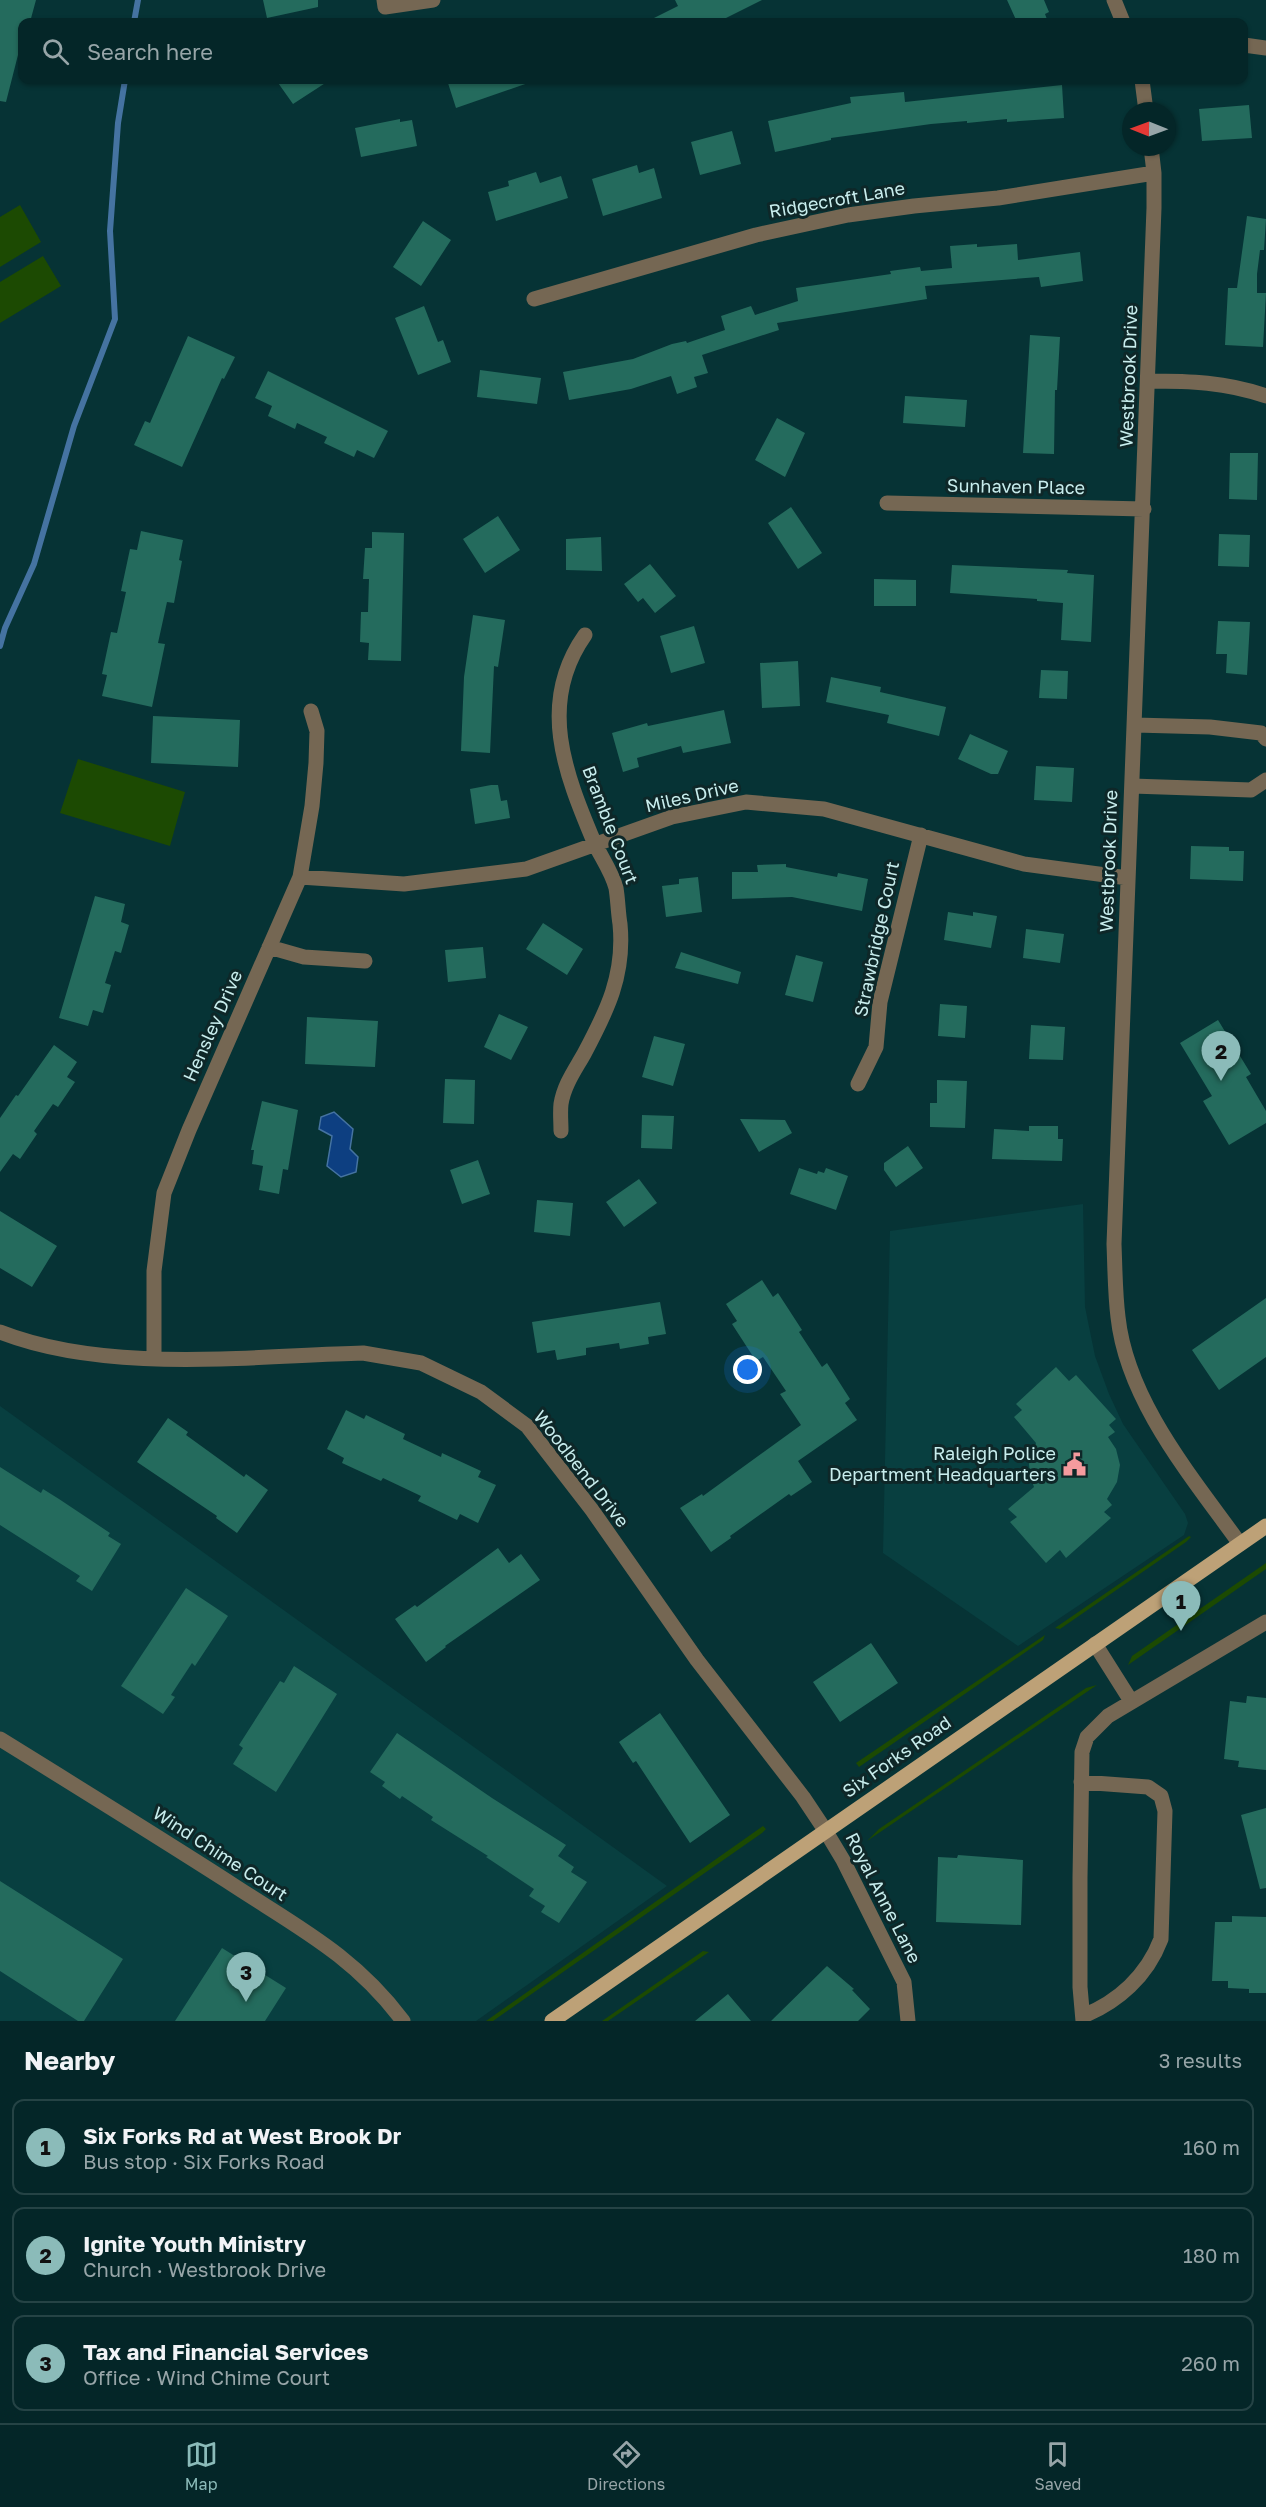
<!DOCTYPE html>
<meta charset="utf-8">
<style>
:root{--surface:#042628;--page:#123234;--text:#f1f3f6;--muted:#97a5a8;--line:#254345;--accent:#8bbbb9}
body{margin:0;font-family:"Golos Text",sans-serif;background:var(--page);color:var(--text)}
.compass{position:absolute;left:1122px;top:102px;width:54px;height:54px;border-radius:50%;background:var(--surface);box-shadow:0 2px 4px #0004;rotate:271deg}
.you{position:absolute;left:748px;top:1370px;width:21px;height:21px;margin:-15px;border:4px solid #fff;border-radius:50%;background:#1a73e8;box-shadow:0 0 0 9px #1a73e833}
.badge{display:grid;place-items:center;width:39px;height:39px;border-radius:50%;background:var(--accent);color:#111;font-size:20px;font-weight:700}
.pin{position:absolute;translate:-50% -50px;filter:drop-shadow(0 2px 3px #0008)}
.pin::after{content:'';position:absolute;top:32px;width:21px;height:18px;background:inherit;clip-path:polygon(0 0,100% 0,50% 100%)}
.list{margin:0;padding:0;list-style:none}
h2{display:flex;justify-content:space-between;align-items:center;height:78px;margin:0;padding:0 24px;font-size:26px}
h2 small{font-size:20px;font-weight:400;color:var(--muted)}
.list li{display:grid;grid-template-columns:39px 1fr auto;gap:18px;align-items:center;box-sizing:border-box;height:96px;margin:0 12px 12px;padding:0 12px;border:2px solid var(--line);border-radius:12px}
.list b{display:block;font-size:22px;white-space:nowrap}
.list p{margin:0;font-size:20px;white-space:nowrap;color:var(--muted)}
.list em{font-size:20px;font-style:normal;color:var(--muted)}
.icon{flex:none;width:33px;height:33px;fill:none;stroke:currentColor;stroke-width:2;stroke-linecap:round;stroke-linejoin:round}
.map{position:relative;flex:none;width:1266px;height:2021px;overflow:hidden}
.search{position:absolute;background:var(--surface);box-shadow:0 2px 4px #0004;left:18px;right:18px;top:18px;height:66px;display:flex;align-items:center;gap:15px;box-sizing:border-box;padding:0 21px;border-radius:12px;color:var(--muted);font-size:22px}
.sheet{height:402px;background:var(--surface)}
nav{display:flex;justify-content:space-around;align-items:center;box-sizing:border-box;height:84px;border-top:2px solid var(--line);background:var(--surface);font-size:16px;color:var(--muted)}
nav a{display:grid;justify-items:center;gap:3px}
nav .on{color:var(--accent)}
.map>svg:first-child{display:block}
.built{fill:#083f40}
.green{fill:#1c4a02}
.water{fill:#0d3f81;stroke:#4573a1;stroke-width:1.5}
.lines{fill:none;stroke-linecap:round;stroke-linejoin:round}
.stream{stroke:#4573a1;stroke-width:6}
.building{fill:#246b5d}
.minor{stroke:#756753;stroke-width:15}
.major{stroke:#bda177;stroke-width:15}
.labels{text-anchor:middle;stroke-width:6;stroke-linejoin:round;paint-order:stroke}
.street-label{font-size:18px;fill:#c8eded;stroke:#0e2728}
.poi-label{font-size:18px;fill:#c8eded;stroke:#0e2728;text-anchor:end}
</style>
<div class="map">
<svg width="1266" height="2021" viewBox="0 0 1266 2021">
<rect width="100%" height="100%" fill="#063335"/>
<path class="built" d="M 1083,1204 L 1085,1307 L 1095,1356 L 1109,1394 L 1123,1424 L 1185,1514 L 1188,1523 L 1184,1535 L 1018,1646 L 883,1553 L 890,1231 Z
M 0,1406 L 667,1886 L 476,2021 L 0,2021 Z"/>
<path class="green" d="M 20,205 L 41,242 L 0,267 L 0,217 Z
M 43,256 L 61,286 L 0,323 L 0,282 Z
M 78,759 L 185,792 L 170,846 L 60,813 Z
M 1189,1536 L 1191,1537 L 1186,1542 L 1060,1629 L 1055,1628 Z
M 1266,1563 L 1266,1569 L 1128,1665 L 1132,1656 Z
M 1045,1635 L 1043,1640 L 859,1767 L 856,1763 Z
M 1097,1685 L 867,1841 L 879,1829 L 1086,1688 Z
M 763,1826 L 766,1829 L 762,1833 L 493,2021 L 486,2021 Z
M 703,1951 L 709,1952 L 608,2021 L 602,2021 Z"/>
<path class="water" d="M 334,1112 L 353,1129 L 350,1149 L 358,1157 L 356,1172 L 341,1177 L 327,1166 L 332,1136 L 319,1129 L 321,1117 Z"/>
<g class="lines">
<path class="stream" d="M 134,22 L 138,0
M 0,646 L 5,628 L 34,564 L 74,426 L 115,319 L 110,231 L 118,123 L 125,80"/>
</g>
<path class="building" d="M 0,0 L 36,0 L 30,22 L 22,22 L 22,56 L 18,55 L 6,102 L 0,101 Z
M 263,0 L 318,0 L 318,7 L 267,18 Z
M 675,0 L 762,0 L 718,22 L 646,22 L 678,6 Z
M 1007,0 L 1044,0 L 1049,12 L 1045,14 L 1048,22 L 1017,22 Z
M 276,80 L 330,80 L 293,104 Z
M 447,80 L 531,80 L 531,82 L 456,108 Z
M 1062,85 L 1064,118 L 1007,122 L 1007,119 L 967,123 L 967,121 L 931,124 L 831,138 L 831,140 L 775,152 L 768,121 L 851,103 L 850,97 L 904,92 L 905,102 Z
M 1249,105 L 1252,138 L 1202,141 L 1199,109 Z
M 400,119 L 400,122 L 412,120 L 417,146 L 361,157 L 355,128 Z
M 732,131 L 741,164 L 700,175 L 691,142 Z
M 637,165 L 639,173 L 654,168 L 662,198 L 603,216 L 592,179 Z
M 536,172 L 540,183 L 561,176 L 568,198 L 496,221 L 488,192 L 509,186 L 508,181 Z
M 1247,216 L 1266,219 L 1264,250 L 1260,250 L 1257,274 L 1257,293 L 1266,293 L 1263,347 L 1225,345 L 1228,288 L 1237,288 Z
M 423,221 L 451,240 L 421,286 L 393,267 Z
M 977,244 L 977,247 L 1017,244 L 1018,260 L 1080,252 L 1083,281 L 1041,287 L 1039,277 L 925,286 L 927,299 L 777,323 L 779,330 L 702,355 L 708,373 L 694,377 L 697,387 L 677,394 L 671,376 L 631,389 L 569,400 L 563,372 L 633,359 L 672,344 L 686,341 L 687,343 L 725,330 L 721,316 L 751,306 L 755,315 L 798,301 L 796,288 L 891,274 L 890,271 L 920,267 L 921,271 L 952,268 L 950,246 Z
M 424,306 L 438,342 L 443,340 L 451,362 L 418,375 L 395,318 Z
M 1030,335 L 1060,337 L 1057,390 L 1055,390 L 1054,454 L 1023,453 Z
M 188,336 L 235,357 L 224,379 L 222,378 L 182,467 L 134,445 L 145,421 L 150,423 Z
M 480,370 L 541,378 L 537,404 L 477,397 Z
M 268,371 L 388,431 L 374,458 L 357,450 L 354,457 L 324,443 L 327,437 L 297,423 L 295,429 L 268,416 L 272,406 L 255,398 Z
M 905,396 L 967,400 L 965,427 L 903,423 Z
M 777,418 L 805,433 L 785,477 L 755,460 Z
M 1230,453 L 1258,453 L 1257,500 L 1229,499 Z
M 791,507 L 822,553 L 798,569 L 768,523 Z
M 498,516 L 520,550 L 485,573 L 463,539 Z
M 141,531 L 183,540 L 179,560 L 182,561 L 174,603 L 167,602 L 158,643 L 165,644 L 152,707 L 102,696 L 107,675 L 102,674 L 111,632 L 117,633 L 126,592 L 121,591 L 130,549 L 137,550 Z
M 372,532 L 404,533 L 401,661 L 368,660 L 369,643 L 360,642 L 361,612 L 368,612 L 369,579 L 363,579 L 365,548 L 372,548 Z
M 1219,534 L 1250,535 L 1249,567 L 1218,566 Z
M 601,537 L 602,571 L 566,570 L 566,539 Z
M 650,564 L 676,596 L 655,613 L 643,598 L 638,602 L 624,584 Z
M 952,565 L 1068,570 L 1067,573 L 1094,575 L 1091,642 L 1061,640 L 1063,603 L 1037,601 L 1037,599 L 950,593 Z
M 874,579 L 916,580 L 916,606 L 874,606 Z
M 473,615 L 505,620 L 498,667 L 494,666 L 490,753 L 461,751 L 464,677 Z
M 1218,621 L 1250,622 L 1247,675 L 1226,673 L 1227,654 L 1216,654 Z
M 694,626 L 705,663 L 671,673 L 660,636 Z
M 798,661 L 800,706 L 762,708 L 760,663 Z
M 1041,670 L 1068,671 L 1067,699 L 1039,698 Z
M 831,677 L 881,687 L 880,692 L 946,707 L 939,736 L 887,723 L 889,715 L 826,702 Z
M 724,710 L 731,743 L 683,753 L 681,746 L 637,758 L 639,767 L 623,772 L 612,733 L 647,723 L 648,726 Z
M 153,716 L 240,720 L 238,767 L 151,763 Z
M 970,734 L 1008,751 L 998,774 L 991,774 L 958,759 Z
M 1036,766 L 1074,768 L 1072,802 L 1034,800 Z
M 491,785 L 498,785 L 501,801 L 507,800 L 510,818 L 475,824 L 470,789 Z
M 1191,846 L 1229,847 L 1229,851 L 1244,851 L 1243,881 L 1190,879 Z
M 786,864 L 786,867 L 837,877 L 838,873 L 868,879 L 862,911 L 792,897 L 732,899 L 732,872 L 758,872 L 757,865 Z
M 698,877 L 702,912 L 666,917 L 662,886 L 679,884 L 679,879 Z
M 95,896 L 125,904 L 121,922 L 129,925 L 121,953 L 115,951 L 105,983 L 111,985 L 103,1013 L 93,1010 L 88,1026 L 59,1018 Z
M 948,912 L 973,916 L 973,912 L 997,916 L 991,948 L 944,940 Z
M 543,923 L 583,949 L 567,975 L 526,949 Z
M 1026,929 L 1064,934 L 1060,963 L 1023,958 Z
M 483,947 L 486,978 L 448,982 L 445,950 Z
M 681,952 L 741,972 L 738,984 L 675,968 Z
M 796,955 L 823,962 L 813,1002 L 785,995 Z
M 940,1004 L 967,1006 L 965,1038 L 938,1036 Z
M 499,1014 L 528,1027 L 511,1060 L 484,1047 Z
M 307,1017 L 378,1021 L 375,1067 L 305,1064 Z
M 1218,1020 L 1251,1074 L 1246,1077 L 1266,1111 L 1266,1123 L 1229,1145 L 1203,1101 L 1212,1096 L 1180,1043 Z
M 1031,1025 L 1065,1027 L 1063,1060 L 1029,1059 Z
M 654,1036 L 685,1044 L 673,1086 L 642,1077 Z
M 54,1045 L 77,1062 L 67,1077 L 75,1082 L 58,1107 L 53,1104 L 34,1131 L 37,1134 L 20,1159 L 13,1154 L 0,1172 L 0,1118 L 16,1095 L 18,1096 Z
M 445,1079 L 475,1080 L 474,1124 L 443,1123 Z
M 937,1080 L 967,1081 L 965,1128 L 930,1127 L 930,1103 L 937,1103 Z
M 262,1101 L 298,1110 L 288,1170 L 283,1169 L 279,1194 L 259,1190 L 263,1166 L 252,1164 L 254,1150 L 251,1150 Z
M 642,1115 L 674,1116 L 672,1149 L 641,1148 Z
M 740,1119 L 785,1120 L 792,1133 L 759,1152 Z
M 1029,1126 L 1058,1126 L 1058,1139 L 1063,1139 L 1062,1161 L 992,1159 L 994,1129 L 1029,1131 Z
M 908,1146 L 923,1168 L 896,1187 L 884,1170 L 884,1163 Z
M 478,1160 L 490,1194 L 462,1204 L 450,1170 Z
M 799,1168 L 817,1174 L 818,1171 L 824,1173 L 826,1168 L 848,1176 L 836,1210 L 790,1194 Z
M 639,1179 L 657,1203 L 624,1227 L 606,1202 Z
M 537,1200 L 573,1203 L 570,1236 L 534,1232 Z
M 0,1211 L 57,1246 L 32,1287 L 0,1268 Z
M 762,1280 L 773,1297 L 778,1293 L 802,1330 L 799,1332 L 822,1367 L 827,1363 L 850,1399 L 845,1403 L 857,1420 L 798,1461 L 812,1482 L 791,1496 L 789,1494 L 730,1536 L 731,1538 L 711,1552 L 680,1508 L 702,1494 L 703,1496 L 801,1425 L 780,1394 L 786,1391 L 763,1357 L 756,1361 L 732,1324 L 737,1321 L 726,1304 Z
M 1266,1298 L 1266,1357 L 1219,1390 L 1192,1350 Z
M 660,1302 L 666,1334 L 648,1337 L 649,1344 L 620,1349 L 619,1343 L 586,1348 L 586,1355 L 557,1360 L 555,1350 L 537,1353 L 532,1322 Z
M 1056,1367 L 1069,1381 L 1076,1375 L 1116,1419 L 1109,1425 L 1115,1432 L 1108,1437 L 1116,1449 L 1120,1465 L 1117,1482 L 1107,1499 L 1112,1505 L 1104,1512 L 1111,1518 L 1066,1558 L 1060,1550 L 1046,1563 L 1010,1522 L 1017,1517 L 1008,1509 L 1034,1487 L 1030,1476 L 1029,1464 L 1036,1443 L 1014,1417 L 1022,1410 L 1016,1404 Z
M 346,1410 L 364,1419 L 366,1415 L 405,1434 L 403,1439 L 441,1457 L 442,1453 L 481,1471 L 478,1477 L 496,1485 L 478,1523 L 460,1514 L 457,1520 L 418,1501 L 421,1496 L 383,1478 L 381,1481 L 342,1463 L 344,1458 L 327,1449 Z
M 168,1418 L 188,1432 L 186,1435 L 244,1477 L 246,1474 L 268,1490 L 237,1533 L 216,1518 L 217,1516 L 137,1462 Z
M 0,1467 L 41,1493 L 43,1489 L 59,1499 L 110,1533 L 108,1536 L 121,1544 L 92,1591 L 76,1581 L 80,1576 L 0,1525 Z
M 498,1548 L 509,1563 L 521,1554 L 540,1580 L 445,1646 L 446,1647 L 426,1662 L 395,1619 L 415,1605 L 417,1607 Z
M 186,1588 L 228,1616 L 195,1666 L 192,1663 L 171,1695 L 175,1697 L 163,1714 L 121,1686 Z
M 871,1643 L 898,1683 L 840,1722 L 813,1682 Z
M 294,1666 L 337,1694 L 276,1792 L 233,1764 L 243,1748 L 239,1745 L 280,1681 L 284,1683 Z
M 1247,1696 L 1266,1698 L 1266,1770 L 1238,1767 L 1239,1761 L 1224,1759 L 1230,1701 L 1246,1703 Z
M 660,1713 L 730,1815 L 690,1843 L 636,1761 L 633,1763 L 619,1742 Z
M 397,1733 L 492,1798 L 566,1845 L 558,1856 L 574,1867 L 571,1872 L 587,1882 L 559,1923 L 541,1912 L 545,1906 L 529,1896 L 534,1889 L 486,1857 L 488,1856 L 431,1820 L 433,1817 L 402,1796 L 400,1799 L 382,1786 L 385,1782 L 370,1772 Z
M 1266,1808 L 1266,1888 L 1260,1889 L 1241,1815 Z
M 958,1855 L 1023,1860 L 1021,1925 L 936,1922 L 938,1857 L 957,1858 Z
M 0,1881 L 123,1959 L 84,2021 L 78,2021 L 0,1971 Z
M 1232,1916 L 1266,1917 L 1266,1993 L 1249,1993 L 1249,1989 L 1228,1988 L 1228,1981 L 1212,1981 L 1215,1922 L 1232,1922 Z
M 222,1948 L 286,1988 L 265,2021 L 175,2021 Z
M 827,1966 L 854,1989 L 852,1990 L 870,2009 L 858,2021 L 771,2021 Z
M 728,1994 L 751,2021 L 695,2021 Z"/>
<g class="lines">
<path class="minor" d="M 384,0 L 385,7 L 433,0
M 1114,0 L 1123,22
M 1244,45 L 1266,48
M 1142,80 L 1146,111
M 1151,147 L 1154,173 L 1154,208 L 1114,1244 C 1115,1268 1115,1293 1118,1317 C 1127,1401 1192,1477 1240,1544
M 534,299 L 756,235 L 848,215 L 914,206 L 998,198 L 1154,173
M 1148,381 C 1189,381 1226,382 1266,396
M 887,503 L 1144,509
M 1135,725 L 1210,727 L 1261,733 L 1266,739
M 1132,786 L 1251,790 L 1266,780
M 300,877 L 404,884 L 526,869 L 672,817 L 746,802 L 824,809 L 1024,864 L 1128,878
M 269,947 L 304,957 L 365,961
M 858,1084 L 876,1047 L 880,1002 L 921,835
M 561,1131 C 561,1122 560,1112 561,1104 C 564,1085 575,1070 584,1054 C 607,1011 625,975 620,924 C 618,912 618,900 616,888 C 612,872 601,857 594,842 C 565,773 537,703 585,635
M 0,1332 C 107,1374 250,1356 363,1353 L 421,1363 L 481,1392 L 527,1426 L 592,1510 L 697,1660 L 803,1797 L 825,1830 L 843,1860 L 904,1982 L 908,2021
M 154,1359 L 154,1271 L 164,1193 L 189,1130 L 300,877 L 312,806 L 316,763 L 317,731 L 311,711
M 1095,1644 L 1131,1701
M 0,1739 C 76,1786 152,1833 227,1881 C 295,1926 353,1954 403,2021
M 1081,1782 L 1148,1787 L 1161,1796 L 1165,1811 L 1161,1939 C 1147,1976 1118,2002 1083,2016
M 1083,2021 L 1080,1987 L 1080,1878 L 1082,1752 L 1087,1737 L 1108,1716 L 1266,1622"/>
<path class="major" d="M 552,2021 L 1266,1526"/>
</g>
<defs>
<symbol id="civic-bare" viewBox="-9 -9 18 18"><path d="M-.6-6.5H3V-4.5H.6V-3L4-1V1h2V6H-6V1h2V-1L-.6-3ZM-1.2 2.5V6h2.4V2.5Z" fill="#f59b9e" stroke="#0e2728" stroke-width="2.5" paint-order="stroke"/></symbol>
</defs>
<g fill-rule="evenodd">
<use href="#civic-bare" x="1058" y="1448" width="33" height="33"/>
</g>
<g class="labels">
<g class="street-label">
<text transform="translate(837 200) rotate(-10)" y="6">Ridgecroft Lane</text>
<text transform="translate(1129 376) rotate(-88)" y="6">Westbrook Drive</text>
<text transform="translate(1016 487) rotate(1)" y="6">Sunhaven Place</text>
<text transform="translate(692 796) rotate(-13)" y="6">Miles Drive</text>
<text transform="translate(610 825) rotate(69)" y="6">Bramble Court</text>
<text transform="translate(1109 861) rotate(-88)" y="6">Westbrook Drive</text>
<text transform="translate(877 939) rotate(-78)" y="6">Strawbridge Court</text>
<text transform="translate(213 1026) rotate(-66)" y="6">Hensley Drive</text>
<text transform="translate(581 1469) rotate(52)" y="6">Woodbend Drive</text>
<text transform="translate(897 1757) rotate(-35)" y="6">Six Forks Road</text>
<text transform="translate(220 1854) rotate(33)" y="6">Wind Chime Court</text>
<text transform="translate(883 1898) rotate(63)" y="6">Royal Anne Lane</text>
</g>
<g class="poi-label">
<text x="1056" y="1460">Raleigh Police<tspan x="1056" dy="21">Department Headquarters</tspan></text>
</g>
</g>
</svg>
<svg class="compass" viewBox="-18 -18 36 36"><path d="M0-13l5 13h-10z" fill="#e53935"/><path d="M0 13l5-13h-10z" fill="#97a5a8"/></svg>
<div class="you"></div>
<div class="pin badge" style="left:1181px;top:1631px">1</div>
<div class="pin badge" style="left:1221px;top:1081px">2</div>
<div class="pin badge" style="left:246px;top:2002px">3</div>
<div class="search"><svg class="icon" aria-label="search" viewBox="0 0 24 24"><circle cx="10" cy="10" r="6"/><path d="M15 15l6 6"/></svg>Search here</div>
</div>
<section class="sheet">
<h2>Nearby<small>3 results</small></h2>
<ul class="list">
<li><span class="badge">1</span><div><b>Six Forks Rd at West Brook Dr</b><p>Bus stop · Six Forks Road</p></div><em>160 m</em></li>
<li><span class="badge">2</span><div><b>Ignite Youth Ministry</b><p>Church · Westbrook Drive</p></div><em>180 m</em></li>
<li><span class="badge">3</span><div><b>Tax and Financial Services</b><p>Office · Wind Chime Court</p></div><em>260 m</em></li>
</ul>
</section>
<nav>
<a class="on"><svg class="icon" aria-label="map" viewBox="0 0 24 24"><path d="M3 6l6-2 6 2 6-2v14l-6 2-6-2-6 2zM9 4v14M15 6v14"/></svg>Map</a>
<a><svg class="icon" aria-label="directions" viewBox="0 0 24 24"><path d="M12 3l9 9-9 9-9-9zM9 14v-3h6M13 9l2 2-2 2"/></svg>Directions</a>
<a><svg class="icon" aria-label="saved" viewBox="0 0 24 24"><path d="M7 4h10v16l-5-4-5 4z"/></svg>Saved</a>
</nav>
